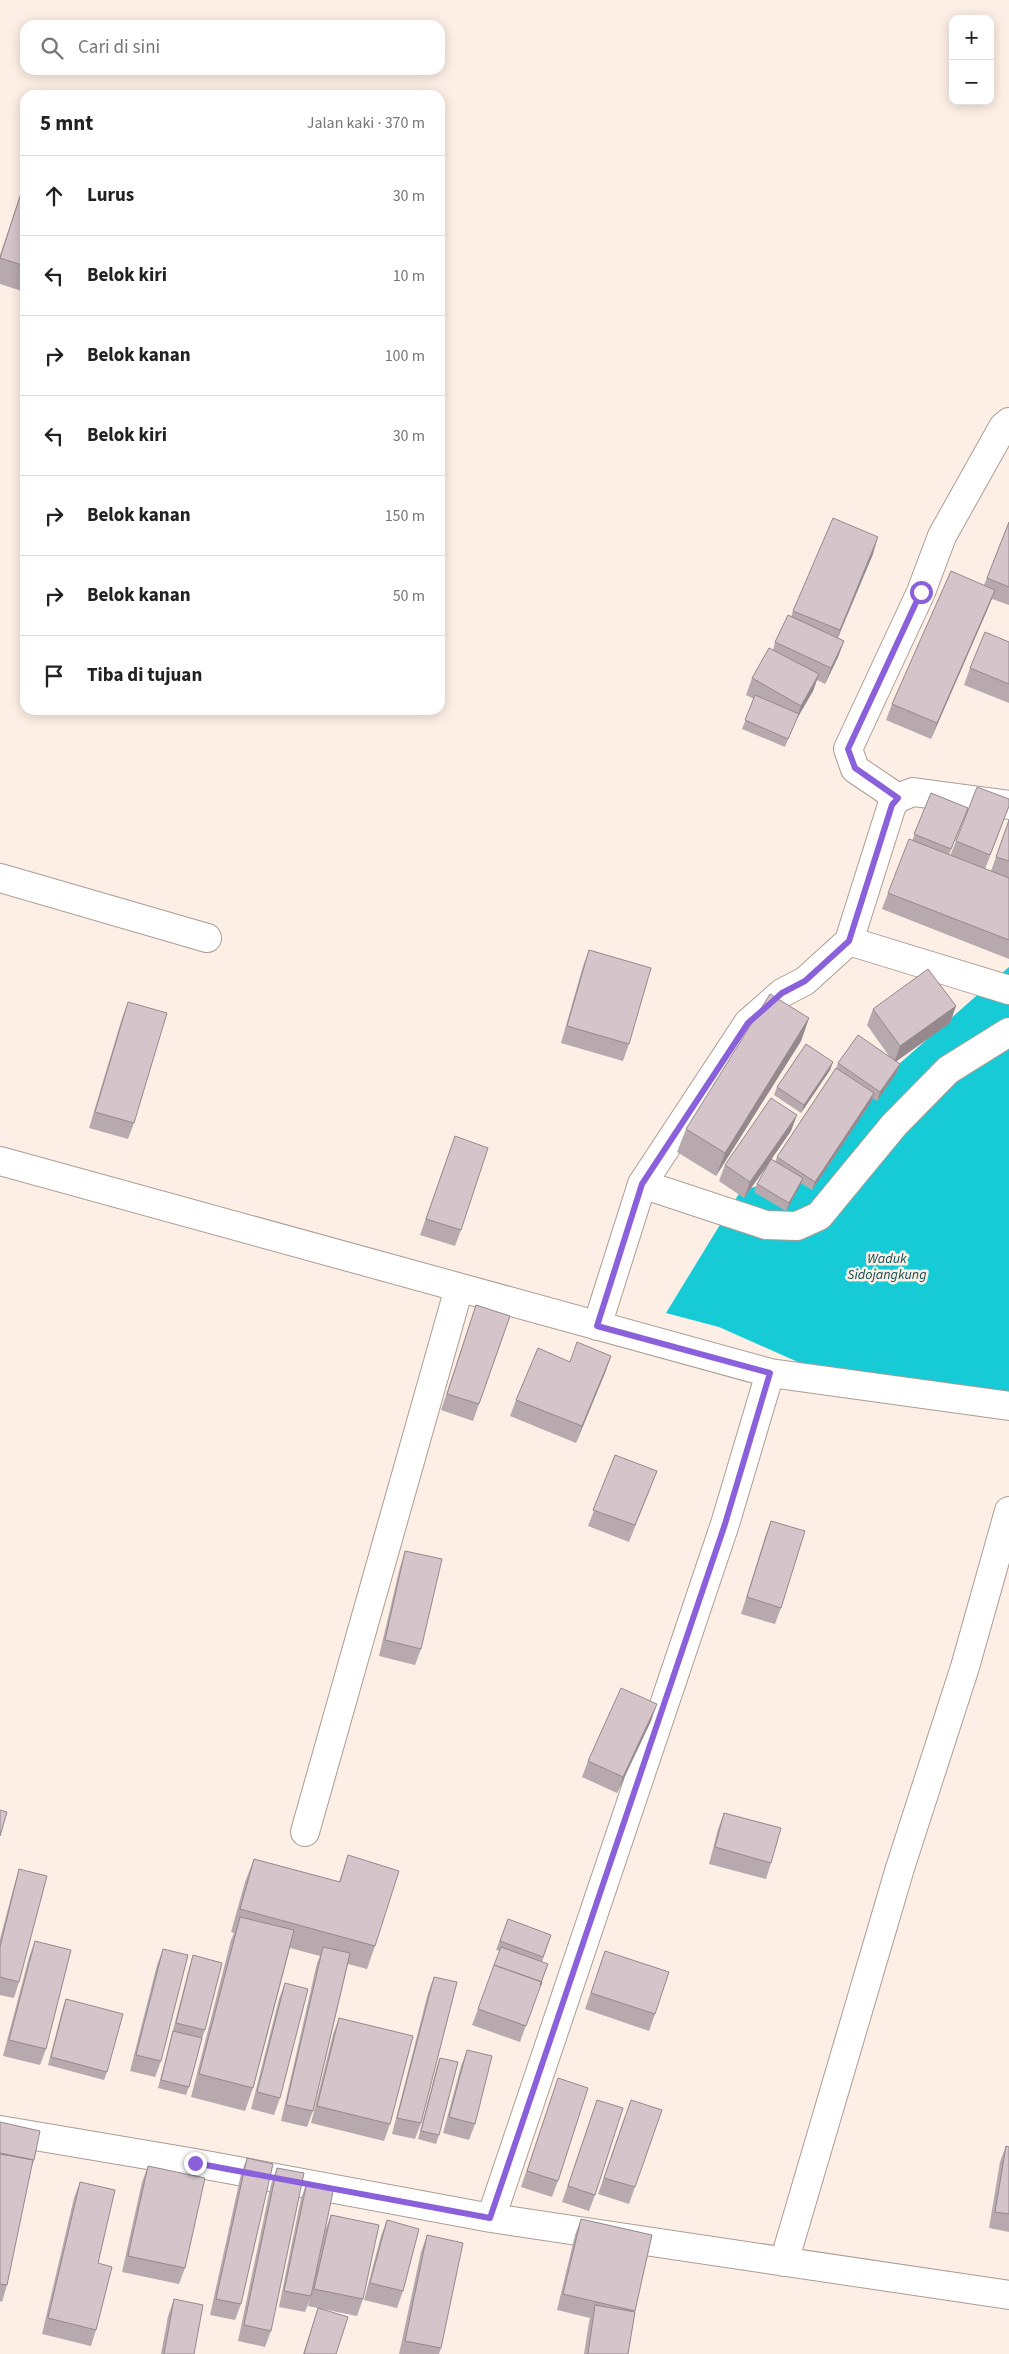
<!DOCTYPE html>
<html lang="id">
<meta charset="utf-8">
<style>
:root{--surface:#fff;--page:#f2f2f2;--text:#222;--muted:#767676;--line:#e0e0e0}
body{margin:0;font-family:"Source Sans 3",sans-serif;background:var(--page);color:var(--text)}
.controls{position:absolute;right:15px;top:15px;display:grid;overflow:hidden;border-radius:10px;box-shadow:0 2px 12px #0003}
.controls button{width:45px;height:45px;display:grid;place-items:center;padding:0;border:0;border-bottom:1px solid var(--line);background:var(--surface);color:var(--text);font:25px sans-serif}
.stop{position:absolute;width:15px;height:15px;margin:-11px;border:4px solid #8b61db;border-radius:50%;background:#fff}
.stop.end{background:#8b61db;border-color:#fff;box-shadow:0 1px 5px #0008}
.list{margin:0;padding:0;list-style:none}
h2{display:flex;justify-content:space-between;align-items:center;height:65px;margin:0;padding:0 20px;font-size:21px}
h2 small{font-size:16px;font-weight:400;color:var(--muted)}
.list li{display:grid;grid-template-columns:32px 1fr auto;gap:15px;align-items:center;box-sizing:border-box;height:80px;padding:0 20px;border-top:1px solid var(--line)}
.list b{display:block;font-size:19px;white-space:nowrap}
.list em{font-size:16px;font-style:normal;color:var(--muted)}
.icon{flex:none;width:28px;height:28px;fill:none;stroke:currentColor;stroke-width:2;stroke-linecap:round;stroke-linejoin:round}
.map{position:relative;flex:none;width:1009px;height:2354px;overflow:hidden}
.search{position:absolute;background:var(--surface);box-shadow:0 2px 12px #0003;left:20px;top:20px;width:425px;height:55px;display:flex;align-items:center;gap:12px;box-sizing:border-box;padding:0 18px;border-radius:15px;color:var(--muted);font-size:19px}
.panel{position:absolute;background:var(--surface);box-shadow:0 2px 12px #0003;left:20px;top:90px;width:425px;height:625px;border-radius:15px}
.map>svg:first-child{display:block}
.water{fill:#17cbd6}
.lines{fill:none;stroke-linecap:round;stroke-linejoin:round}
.street-casing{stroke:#aa9d94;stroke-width:30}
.street{stroke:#fff;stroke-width:28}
.wall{fill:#b7a9ae}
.shaded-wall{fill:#95898d}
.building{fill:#d5c4ca;stroke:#95898d}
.route{stroke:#8b61db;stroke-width:6}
.labels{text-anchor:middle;stroke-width:5;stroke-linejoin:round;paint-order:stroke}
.water-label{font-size:14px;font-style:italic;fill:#105358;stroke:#fdefe5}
</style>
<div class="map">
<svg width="1009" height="2354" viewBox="0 0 1009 2354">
<rect width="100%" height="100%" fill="#fdefe5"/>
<path class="water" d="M 1009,967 L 1009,1405 L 845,1383 L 719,1327 L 666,1313 L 740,1192 L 819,1164 L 890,1072 Z"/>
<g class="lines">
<defs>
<path id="street" d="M 898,798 L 855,769 L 848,749 L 921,592 L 942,536 L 1003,427 L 1009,422
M 0,878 L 207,938
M 849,941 L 1009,990
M 0,1161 L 770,1373 L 1009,1406
M 642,1184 L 748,1023 L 782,993 L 805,981 L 849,941 L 892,805 L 898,798 L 913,792 L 1009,805
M 597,1326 L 642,1184 L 766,1225 L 797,1226 L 819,1216 L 894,1125 L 948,1070 L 1009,1032
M 305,1832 L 459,1288
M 0,2130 L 195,2163 L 491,2218 L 1009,2295
M 491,2218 L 725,1524 L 770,1373
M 784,2262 L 900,1868 L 965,1667 L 1009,1511"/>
</defs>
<use href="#street" class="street-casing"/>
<use href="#street" class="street"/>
</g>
<path class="wall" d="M 23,187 L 25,187 L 25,292 L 0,284 L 0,255 Z
M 1009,522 L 1009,605 L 992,599 L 931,739 L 886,720 L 892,704 L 984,585 Z
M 873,554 L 838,638 L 844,641 L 838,657 L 825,684 L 817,680 L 813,691 L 795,722 L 785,747 L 742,729 L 754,699 L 746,695 L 752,678 L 773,650 L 775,642 L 791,617 L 793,611 Z
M 1009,642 L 1009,703 L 964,685 L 970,668 Z
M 931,793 L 968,808 L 949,855 L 950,856 L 956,841 L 1009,807 L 985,869 L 991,871 L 1009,820 L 1009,959 L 882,909 L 888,893 L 912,841 Z
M 589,950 L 629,1044 L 623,1061 L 561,1043 L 583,966 Z
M 128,1002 L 134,1123 L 128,1139 L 89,1128 L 122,1018 Z
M 956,1006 L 950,1023 L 896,1061 L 900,1064 L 897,1072 L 877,1101 L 873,1098 L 871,1102 L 812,1190 L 801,1183 L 786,1211 L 754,1192 L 757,1184 L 768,1165 L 744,1198 L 719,1181 L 725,1165 L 791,1131 L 771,1160 L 775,1162 L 777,1157 L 836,1069 L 838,1063 L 889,1056 L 867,1025 L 873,1009 Z
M 809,1018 L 801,1041 L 716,1176 L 677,1152 L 686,1129 Z
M 833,1062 L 830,1070 L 801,1113 L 774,1095 L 777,1087 Z
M 455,1136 L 461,1230 L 455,1246 L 420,1235 Z
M 476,1305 L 510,1316 L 473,1421 L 441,1410 Z
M 611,1356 L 605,1373 L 576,1443 L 510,1416 L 516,1400 L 570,1362 Z
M 615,1455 L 651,1487 L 629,1542 L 588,1526 Z
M 771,1521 L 781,1608 L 775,1624 L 741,1614 L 765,1537 Z
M 405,1551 L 421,1649 L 415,1665 L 379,1656 L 400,1567 Z
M 651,1721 L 617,1793 L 582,1777 L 588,1761 Z
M 724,1813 L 771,1863 L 766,1879 L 709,1864 L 718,1829 Z
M 348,1855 L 375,1946 L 367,1969 L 348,1964 L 313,2111 L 307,2127 L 281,2121 L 317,1963 L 320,1956 L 290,1948 L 253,2088 L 245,2111 L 191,2097 L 231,1940 L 234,1933 L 231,1932 L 245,1882 L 254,1859 L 339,1882 Z
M 19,1869 L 19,1982 L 14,1998 L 0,1995 L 0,1939 L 14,1886 Z
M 508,1919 L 551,1935 L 542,1962 L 548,1964 L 520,2042 L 472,2025 L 500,1951 L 496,1950 Z
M 35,1941 L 46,2049 L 40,2065 L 3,2056 L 29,1957 Z
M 163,1949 L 161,2061 L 155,2077 L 130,2071 L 157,1965 Z
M 605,1951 L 655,2014 L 649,2031 L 585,2009 Z
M 193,1955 L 205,2030 L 202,2038 L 189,2087 L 186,2095 L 158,2088 L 188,1972 Z
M 434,1977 L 421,2123 L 415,2139 L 392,2134 L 428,1993 Z
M 285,1983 L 280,2098 L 274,2115 L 251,2109 L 279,1999 Z
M 66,1999 L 107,2072 L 104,2080 L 48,2065 L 63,2007 Z
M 339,2018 L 390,2124 L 384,2141 L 311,2123 L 333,2034 Z
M 467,2050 L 475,2124 L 469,2140 L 443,2133 L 461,2066 Z
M 440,2058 L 439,2135 L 436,2144 L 418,2139 L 437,2066 Z
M 558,2078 L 558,2181 L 552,2197 L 521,2187 Z
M 597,2100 L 595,2195 L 589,2211 L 562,2202 Z
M 625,2116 L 635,2187 L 629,2204 L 598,2194 Z
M 0,2122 L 34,2160 L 31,2168 L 7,2285 L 2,2302 L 0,2301 Z
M 1006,2146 L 1009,2147 L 1009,2232 L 989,2228 L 1000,2162 Z
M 247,2158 L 241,2304 L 235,2320 L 210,2315 L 241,2174 Z
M 148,2166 L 185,2268 L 179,2284 L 122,2272 L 142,2182 Z
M 277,2168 L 271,2331 L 265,2347 L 238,2341 L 271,2184 Z
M 80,2182 L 98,2263 L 96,2330 L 91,2346 L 42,2334 L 74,2198 Z
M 307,2182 L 318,2264 L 325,2231 L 331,2215 L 363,2299 L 357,2316 L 308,2306 L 310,2299 L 305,2312 L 279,2307 L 301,2198 Z
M 581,2219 L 652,2235 L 634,2312 L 628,2354 L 584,2354 L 589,2322 L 590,2318 L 557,2310 L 575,2235 Z
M 387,2220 L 403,2291 L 397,2308 L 364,2300 L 381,2236 Z
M 427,2235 L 441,2348 L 439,2354 L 399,2354 L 421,2252 Z
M 174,2299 L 194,2354 L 161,2354 L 168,2316 Z
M 318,2308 L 336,2354 L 303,2354 Z"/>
<path class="shaded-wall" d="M 878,537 L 873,554 L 834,646 L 840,630 Z
M 995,590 L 989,606 L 931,739 L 937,723 Z
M 844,641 L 838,657 L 825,684 L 831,668 Z
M 819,674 L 813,691 L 795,722 L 785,747 L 801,706 Z
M 956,1006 L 950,1023 L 894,1063 L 900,1046 Z
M 809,1018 L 801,1041 L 716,1176 L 725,1153 Z
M 833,1062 L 830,1070 L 801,1113 L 804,1105 Z
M 900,1064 L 897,1072 L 877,1101 L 880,1092 Z
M 874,1093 L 871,1102 L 812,1190 L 815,1182 Z
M 797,1115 L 791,1131 L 744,1198 L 750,1182 Z
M 803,1178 L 800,1186 L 786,1211 L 789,1203 Z
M 611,1356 L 605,1373 L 576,1443 L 582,1426 Z
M 657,1704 L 651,1721 L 617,1793 L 623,1777 Z"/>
<path class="building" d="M 23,187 L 25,187 L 25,266 L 0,258 Z
M 833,518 L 878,537 L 840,630 L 793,611 Z
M 1009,522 L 1009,587 L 987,578 Z
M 951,571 L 995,590 L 937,723 L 892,704 Z
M 788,615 L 844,641 L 831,668 L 775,642 Z
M 985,632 L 1009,642 L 1009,684 L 970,668 Z
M 769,648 L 819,674 L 801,706 L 752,678 Z
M 755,695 L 799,714 L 788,739 L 745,720 Z
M 977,787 L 1009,799 L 1009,806 L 990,855 L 956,841 Z
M 931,793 L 968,808 L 951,849 L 914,834 Z
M 1009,820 L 1009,861 L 996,857 Z
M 909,839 L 1009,878 L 1009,940 L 888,893 Z
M 589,950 L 651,968 L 629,1044 L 567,1026 Z
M 928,969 L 956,1006 L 900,1046 L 873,1009 Z
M 770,994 L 809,1018 L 725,1153 L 686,1129 Z
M 128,1002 L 167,1013 L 134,1123 L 95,1112 Z
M 858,1035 L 900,1064 L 880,1092 L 838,1063 Z
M 806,1044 L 833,1062 L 804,1105 L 777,1087 Z
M 836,1068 L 874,1093 L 815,1182 L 777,1157 Z
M 771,1098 L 797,1115 L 750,1182 L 725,1165 Z
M 455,1136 L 488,1148 L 461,1230 L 426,1219 Z
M 771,1159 L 803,1178 L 789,1203 L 757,1184 Z
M 476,1305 L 510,1316 L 479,1404 L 447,1394 Z
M 577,1342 L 611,1356 L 582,1426 L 516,1400 L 538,1348 L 570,1362 Z
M 615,1455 L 657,1471 L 635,1525 L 593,1510 Z
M 771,1521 L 805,1531 L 781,1608 L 747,1597 Z
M 405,1551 L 442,1559 L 421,1649 L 385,1640 Z
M 621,1688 L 657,1704 L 623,1777 L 588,1761 Z
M 0,1810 L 7,1812 L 0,1836 Z
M 724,1813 L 781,1828 L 771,1863 L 715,1847 Z
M 348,1855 L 399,1871 L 375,1946 L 240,1909 L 254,1859 L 340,1882 Z
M 19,1869 L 47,1876 L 19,1982 L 0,1977 L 0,1947 Z
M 240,1917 L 294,1930 L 253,2088 L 199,2074 Z
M 508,1919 L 551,1935 L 543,1957 L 500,1941 Z
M 35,1941 L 71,1950 L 46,2049 L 9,2040 Z
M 323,1947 L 350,1953 L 313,2111 L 286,2105 Z
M 501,1947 L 548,1964 L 540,1985 L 542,1982 L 494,1965 Z
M 163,1949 L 188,1955 L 161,2061 L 136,2055 Z
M 605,1951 L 669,1972 L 655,2014 L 591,1993 Z
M 193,1955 L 222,1963 L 205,2030 L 176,2023 Z
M 494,1965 L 542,1982 L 526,2026 L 478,2009 Z
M 434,1977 L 457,1982 L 421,2123 L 397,2118 Z
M 285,1983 L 308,1989 L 280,2098 L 257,2092 Z
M 66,1999 L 123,2014 L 107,2072 L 51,2057 Z
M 339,2018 L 413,2036 L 390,2124 L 317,2106 Z
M 173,2031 L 202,2038 L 189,2087 L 161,2080 Z
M 467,2050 L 492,2056 L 475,2124 L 449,2117 Z
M 440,2058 L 458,2062 L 439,2135 L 421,2131 Z
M 558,2078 L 588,2088 L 558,2181 L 527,2171 Z
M 597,2100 L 623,2108 L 595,2195 L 568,2186 Z
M 631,2100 L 662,2110 L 635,2187 L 604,2178 Z
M 0,2122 L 40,2131 L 34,2160 L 0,2153 Z
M 1006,2146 L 1009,2147 L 1009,2214 L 995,2212 Z
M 0,2154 L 33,2160 L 7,2285 L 0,2284 Z
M 247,2158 L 273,2164 L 241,2304 L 216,2299 Z
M 148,2166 L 205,2178 L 185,2268 L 128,2256 Z
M 277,2168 L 304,2173 L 271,2331 L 244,2325 Z
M 80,2182 L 115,2190 L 98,2263 L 112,2267 L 96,2330 L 48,2318 Z
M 307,2182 L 334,2187 L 311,2296 L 284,2291 Z
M 331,2215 L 379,2225 L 363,2299 L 314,2289 Z
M 581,2219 L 652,2235 L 635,2311 L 563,2294 Z
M 387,2220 L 419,2229 L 403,2291 L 370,2283 Z
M 427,2235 L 463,2243 L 441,2348 L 405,2341 Z
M 174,2299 L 203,2305 L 194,2354 L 164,2354 Z
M 595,2305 L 635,2312 L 628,2354 L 588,2354 Z
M 318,2308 L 348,2317 L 336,2354 L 304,2354 Z"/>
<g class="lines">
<path class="route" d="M 195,2163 L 490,2218 L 725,1524 L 770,1373 L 597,1326 L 642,1184 L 748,1023 L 782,993 L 805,981 L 849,941 L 892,805 L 898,798 L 855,768 L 848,749 L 921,592"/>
</g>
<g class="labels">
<g class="water-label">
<text x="887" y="1263">Waduk<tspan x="887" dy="16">Sidojangkung</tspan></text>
</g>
</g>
</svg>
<div class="controls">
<button>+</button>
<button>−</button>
</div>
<div class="stop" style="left:921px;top:592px"></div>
<div class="stop end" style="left:195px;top:2163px"></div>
<div class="search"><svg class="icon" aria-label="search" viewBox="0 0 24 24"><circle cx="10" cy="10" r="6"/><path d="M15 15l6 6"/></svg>Cari di sini</div>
<section class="panel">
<h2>5 mnt<small>Jalan kaki · 370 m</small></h2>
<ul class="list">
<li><svg class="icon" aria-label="ahead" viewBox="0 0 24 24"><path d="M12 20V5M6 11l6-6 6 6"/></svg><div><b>Lurus</b></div><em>30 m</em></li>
<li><svg class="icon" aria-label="left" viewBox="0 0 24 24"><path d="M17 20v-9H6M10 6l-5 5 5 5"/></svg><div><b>Belok kiri</b></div><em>10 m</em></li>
<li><svg class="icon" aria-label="right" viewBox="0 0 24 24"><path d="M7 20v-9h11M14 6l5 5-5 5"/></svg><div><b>Belok kanan</b></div><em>100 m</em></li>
<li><svg class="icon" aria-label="left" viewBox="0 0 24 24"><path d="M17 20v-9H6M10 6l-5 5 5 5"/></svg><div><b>Belok kiri</b></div><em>30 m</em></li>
<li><svg class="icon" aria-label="right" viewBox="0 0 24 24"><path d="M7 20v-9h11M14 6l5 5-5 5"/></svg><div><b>Belok kanan</b></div><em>150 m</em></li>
<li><svg class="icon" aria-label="right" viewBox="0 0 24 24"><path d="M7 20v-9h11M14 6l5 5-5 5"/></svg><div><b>Belok kanan</b></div><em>50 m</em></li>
<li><svg class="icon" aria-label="arrive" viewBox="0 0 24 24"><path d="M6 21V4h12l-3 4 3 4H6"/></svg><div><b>Tiba di tujuan</b></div></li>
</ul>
</section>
</div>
